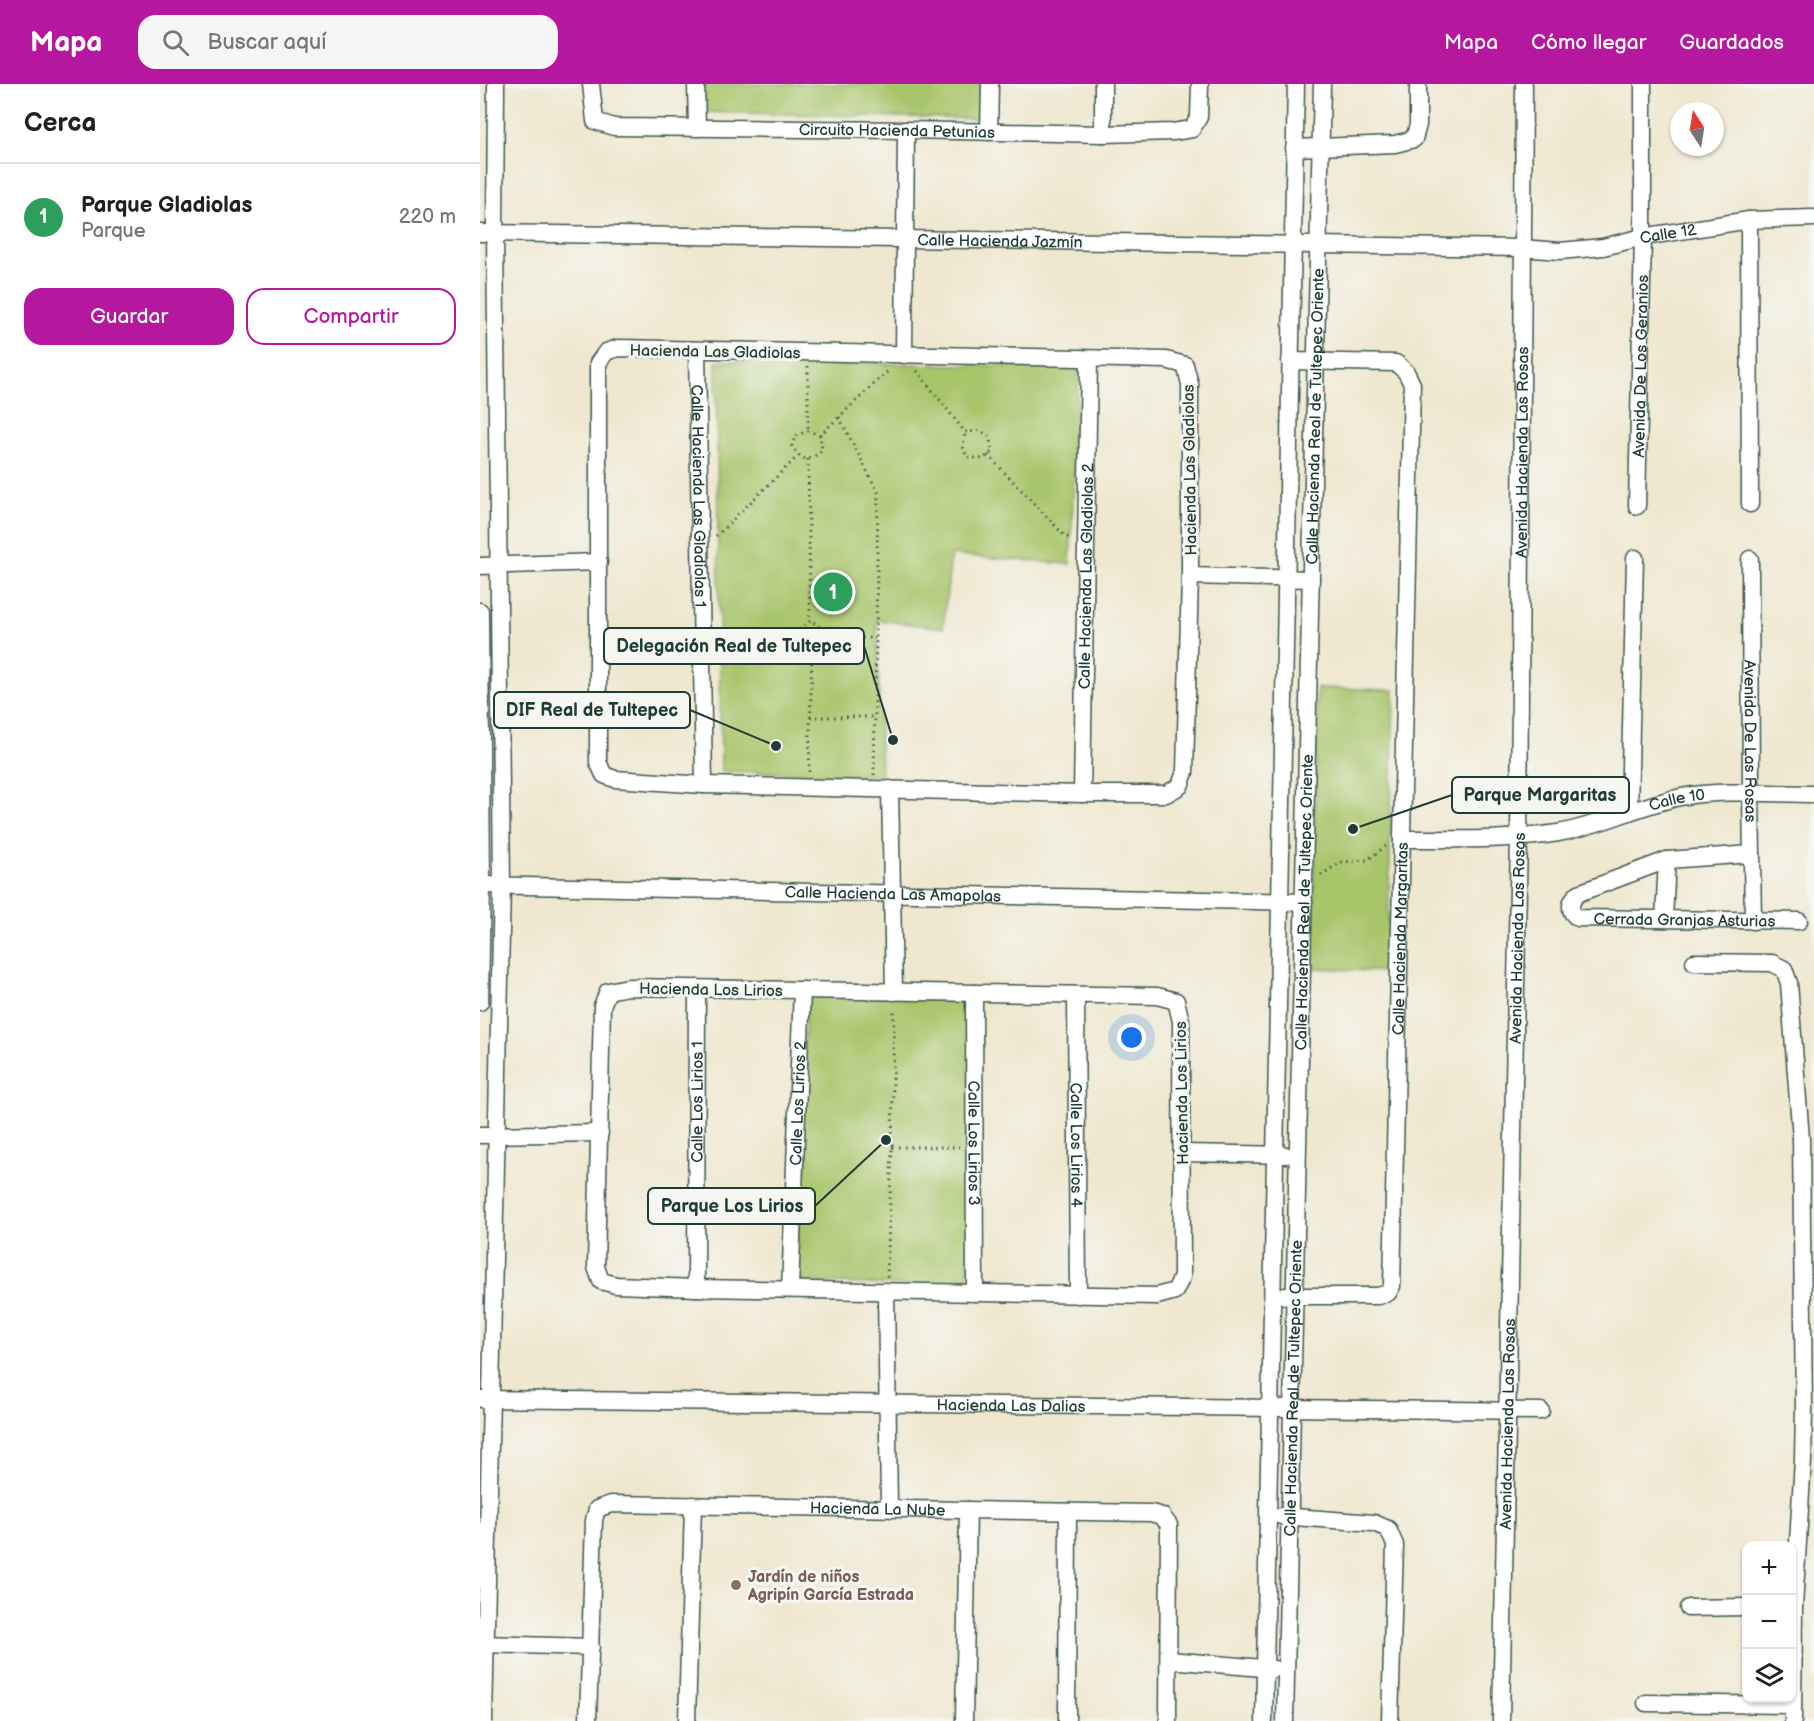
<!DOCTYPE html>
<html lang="es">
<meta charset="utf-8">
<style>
:root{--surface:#fff;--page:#f6f6f6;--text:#202124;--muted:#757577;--line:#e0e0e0;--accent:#b5179e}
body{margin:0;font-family:"Balsamiq Sans",sans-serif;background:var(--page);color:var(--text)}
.controls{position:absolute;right:18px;bottom:18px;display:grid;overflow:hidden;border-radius:12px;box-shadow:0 2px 4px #0004}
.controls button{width:54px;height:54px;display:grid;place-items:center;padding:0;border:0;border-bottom:2px solid var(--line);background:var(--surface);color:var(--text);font:30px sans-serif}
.compass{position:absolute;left:1190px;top:18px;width:54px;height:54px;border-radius:50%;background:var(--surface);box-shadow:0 2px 4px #0004;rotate:348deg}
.you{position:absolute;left:652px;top:954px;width:21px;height:21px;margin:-15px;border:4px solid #fff;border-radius:50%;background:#1a73e8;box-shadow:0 0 0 9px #1a73e833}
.badge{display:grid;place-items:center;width:39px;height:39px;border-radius:50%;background:var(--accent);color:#fff;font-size:20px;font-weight:700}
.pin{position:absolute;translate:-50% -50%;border:3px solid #fff;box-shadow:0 2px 6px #0006}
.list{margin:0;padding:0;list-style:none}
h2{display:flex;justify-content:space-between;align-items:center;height:78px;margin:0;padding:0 24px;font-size:26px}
h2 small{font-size:20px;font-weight:400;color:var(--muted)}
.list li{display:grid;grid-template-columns:39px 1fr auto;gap:18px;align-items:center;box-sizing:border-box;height:108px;padding:0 24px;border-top:2px solid var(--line)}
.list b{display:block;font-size:22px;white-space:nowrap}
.list p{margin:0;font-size:20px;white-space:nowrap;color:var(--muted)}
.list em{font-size:20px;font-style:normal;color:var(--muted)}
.actions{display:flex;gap:12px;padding:18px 24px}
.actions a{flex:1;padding:14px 0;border:2px solid var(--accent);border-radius:18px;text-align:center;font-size:21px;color:var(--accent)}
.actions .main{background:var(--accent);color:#fff}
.icon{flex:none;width:33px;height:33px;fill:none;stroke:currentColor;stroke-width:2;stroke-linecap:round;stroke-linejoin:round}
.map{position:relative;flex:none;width:1334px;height:1637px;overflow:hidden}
header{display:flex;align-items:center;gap:36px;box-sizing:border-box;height:84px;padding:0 30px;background:var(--accent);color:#fff}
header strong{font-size:28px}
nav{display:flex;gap:33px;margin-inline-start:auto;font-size:21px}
.search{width:420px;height:54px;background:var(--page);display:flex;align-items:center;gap:15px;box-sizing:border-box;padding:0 21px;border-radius:18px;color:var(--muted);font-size:22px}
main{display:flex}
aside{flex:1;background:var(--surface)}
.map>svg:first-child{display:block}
.green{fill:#a9c56b;stroke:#648150;stroke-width:1.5}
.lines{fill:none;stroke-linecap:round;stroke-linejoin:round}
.minor-casing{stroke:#3e564b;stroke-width:19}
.path{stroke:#3e564b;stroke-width:3;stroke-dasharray:1.5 4.5;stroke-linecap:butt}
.minor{stroke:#fff;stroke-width:16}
.education-dot{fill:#8d6e63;stroke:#f6f6f2;stroke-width:2}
.labels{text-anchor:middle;stroke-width:6;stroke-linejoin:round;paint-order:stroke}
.street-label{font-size:16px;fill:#1f3d34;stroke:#f6f6f2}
.education-label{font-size:16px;font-weight:bold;fill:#785e54;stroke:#f6f6f2;text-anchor:start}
.leader{fill:none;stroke:#1f3d34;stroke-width:2}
.callout-dot{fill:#1f3d34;stroke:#f6f6f2;stroke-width:2}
.callout{fill:#f6f6f2;stroke:#1f3d34;stroke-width:2}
.callout-label{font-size:18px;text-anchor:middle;font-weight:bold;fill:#1f3d34}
</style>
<header>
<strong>Mapa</strong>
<div class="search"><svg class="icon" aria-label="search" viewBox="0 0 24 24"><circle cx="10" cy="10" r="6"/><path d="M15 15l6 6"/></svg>Buscar aquí</div>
<nav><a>Mapa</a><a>Cómo llegar</a><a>Guardados</a></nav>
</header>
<main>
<aside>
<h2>Cerca<small></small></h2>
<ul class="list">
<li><span class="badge" style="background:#2e9e5b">1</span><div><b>Parque Gladiolas</b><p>Parque</p></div><em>220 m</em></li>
</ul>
<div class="actions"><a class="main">Guardar</a><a>Compartir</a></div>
</aside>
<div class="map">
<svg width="1334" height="1637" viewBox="0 0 1334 1637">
<rect width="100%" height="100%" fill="#f6f6f2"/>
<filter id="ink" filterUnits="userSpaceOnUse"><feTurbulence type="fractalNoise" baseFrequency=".0167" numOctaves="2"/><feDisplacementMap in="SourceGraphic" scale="12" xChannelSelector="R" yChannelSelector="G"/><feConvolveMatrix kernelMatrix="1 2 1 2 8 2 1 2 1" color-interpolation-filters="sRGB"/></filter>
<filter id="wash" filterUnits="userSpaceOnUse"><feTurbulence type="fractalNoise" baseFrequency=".008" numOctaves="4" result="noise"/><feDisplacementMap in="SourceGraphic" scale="24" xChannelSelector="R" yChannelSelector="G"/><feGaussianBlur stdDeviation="1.35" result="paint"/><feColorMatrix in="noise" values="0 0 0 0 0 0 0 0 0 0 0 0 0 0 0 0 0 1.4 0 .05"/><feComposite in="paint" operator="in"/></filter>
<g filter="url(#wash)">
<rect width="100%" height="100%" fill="#efe7cf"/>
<path class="green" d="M 223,0 L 501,0 L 500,35 L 224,28 Z
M 236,277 L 599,283 L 590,480 L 471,471 L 463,544 L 397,536 L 401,692 L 241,687 Z
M 837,604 L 914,606 L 907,888 L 833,884 Z
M 326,911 L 492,913 L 488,1203 L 316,1198 Z"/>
</g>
<g filter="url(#ink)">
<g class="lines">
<defs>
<g id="minor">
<path id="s1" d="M 111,0 L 115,37 L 134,43 L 426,46 L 623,50 L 693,48 L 712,45 L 719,33 L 720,0"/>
<path d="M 216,0 L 217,44"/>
<path d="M 509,48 L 510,0"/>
<path d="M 623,50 L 623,0"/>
<path d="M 814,64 L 915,60 L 934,55 L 938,41 L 938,0"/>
<path d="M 1269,136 L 1270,420"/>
<path id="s2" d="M 0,149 L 1041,164 L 1080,167 L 1123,163 L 1163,153 L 1269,136 L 1334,134"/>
<path d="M 138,264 L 686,276 L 705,281 L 710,300 L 710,492 L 705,688 L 700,702 L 686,710 L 602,710 L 224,701 L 135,695 L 124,691 L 118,678 L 118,279 L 126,268 Z"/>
<path id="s3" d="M 217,266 L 224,701"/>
<path d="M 424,271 L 426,46"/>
<path id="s4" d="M 1157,422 L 1163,153 L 1163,0"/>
<path id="s5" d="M 1270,475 L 1271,709 L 1273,837"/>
<path d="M 0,482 L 119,478"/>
<path d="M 710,492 L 831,495"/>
<path d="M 0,527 L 2,801 L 0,918"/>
<path d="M 410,705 L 414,908"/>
<path id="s6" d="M 602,710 L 609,276"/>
<path d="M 1149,728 L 1155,474"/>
<path id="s7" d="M 922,755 C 974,755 1026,757 1078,749 C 1120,742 1159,721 1201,713 C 1244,705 1291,710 1334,710"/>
<path id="s8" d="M 1272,770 L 1187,776 L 1099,809 C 1090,816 1087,827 1098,834 L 1319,837"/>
<path id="s9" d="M 2,801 L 824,818"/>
<path d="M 1184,835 L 1187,776"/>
<path d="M 1214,878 L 1292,879 L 1304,885 L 1309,899 L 1321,1055 L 1324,1325 L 1323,1376 L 1314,1523 L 1313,1637"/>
<path d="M 148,903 L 677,912 L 696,917 L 701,937 L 702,1193 L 695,1207 L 677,1212 L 216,1204 L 136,1201 L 121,1197 L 116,1183 L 122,922 L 128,907 Z"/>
<path id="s10" d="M 494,909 L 495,1209"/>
<path id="s11" d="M 596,911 L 598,1211"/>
<path d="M 0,1051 L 120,1049"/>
<path d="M 702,1069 L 806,1071"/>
<path id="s12" d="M 216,1204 L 217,904"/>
<path id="s13" d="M 310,1205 L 322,906"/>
<path d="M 406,1207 L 409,1424"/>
<path id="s14" d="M 805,1212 L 898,1212 L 908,1209 L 912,1202 L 932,300 L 926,288 L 916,279 L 810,277"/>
<path id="s15" d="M 1,1315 L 1061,1327"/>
<path d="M 801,1432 L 894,1439 L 908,1445 L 915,1461 L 910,1637"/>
<path d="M 1208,1524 L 1266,1523"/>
<path d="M 0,1560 L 111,1563"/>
<path d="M 689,1576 L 794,1585"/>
<path d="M 1166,1619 L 1313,1621"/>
<path d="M 4,1637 L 22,801 L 15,150 L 16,0"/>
<path id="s16" d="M 108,1637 L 114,1436 L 117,1425 L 131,1420 L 671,1429 L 682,1432 L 689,1441 L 688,1637"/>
<path d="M 207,1637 L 213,1421"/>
<path d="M 484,1637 L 488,1426"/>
<path d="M 587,1637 L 588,1428"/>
<path d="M 784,1637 L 816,0"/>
<path id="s17" d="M 805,1637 L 842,0"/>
<path id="s18" d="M 1021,1637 L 1039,754 L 1044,0"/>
</g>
</defs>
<use href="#minor" class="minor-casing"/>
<path class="path" d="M 328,282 L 328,347
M 437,287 L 485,348 L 498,347 L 507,350 L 510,355 L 512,368 L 503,375 L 487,373 L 483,363 L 485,348
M 340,351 L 328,347 L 315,352 L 312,362 C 321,377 328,379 342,366 L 340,351 L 359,333
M 508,371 L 585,452 L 591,455
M 328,375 L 330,537 L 319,546 L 316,554 C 326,570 338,574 346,554 L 337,540 L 330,537
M 236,452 L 318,372
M 346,554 L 395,554
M 237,555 L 316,554
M 330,633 L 394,633
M 329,688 L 332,567
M 394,691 L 398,408 L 359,333 L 408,287
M 841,791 L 861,778 L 887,776 L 906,762
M 412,1063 L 479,1063
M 407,1193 L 412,1063 L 414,924"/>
<use href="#minor" class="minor"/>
</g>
</g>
<circle class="education-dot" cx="256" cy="1501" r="6"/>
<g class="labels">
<g class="street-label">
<text dy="6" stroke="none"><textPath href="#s1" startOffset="340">Circuito Hacienda Petunias</textPath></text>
<text dy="6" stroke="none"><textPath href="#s2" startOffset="1190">Calle 12</textPath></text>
<text dy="6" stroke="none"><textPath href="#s2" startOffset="520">Calle Hacienda Jazmín</textPath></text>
<text transform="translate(235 267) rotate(1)" y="6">Hacienda Las Gladiolas</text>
<text dy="6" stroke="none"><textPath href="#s4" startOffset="140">Avenida De Los Geranios</textPath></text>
<text dy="6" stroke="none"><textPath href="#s17" startOffset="1305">Calle Hacienda Real de Tultepec Oriente</textPath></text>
<text dy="6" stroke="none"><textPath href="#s18" startOffset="1269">Avenida Hacienda Las Rosas</textPath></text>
<text transform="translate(709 386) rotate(-91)" y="6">Hacienda Las Gladiolas</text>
<text dy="6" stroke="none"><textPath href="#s3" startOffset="146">Calle Hacienda Las Gladiolas 1</textPath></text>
<text dy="6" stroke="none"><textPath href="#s6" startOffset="218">Calle Hacienda Las Gladiolas 2</textPath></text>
<text dy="6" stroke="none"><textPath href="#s5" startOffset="182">Avenida De Las Rosas</textPath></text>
<text dy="6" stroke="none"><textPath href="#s7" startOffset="280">Calle 10</textPath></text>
<text dy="6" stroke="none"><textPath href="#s9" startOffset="411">Calle Hacienda Las Amapolas</textPath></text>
<text dy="6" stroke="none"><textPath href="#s17" startOffset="819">Calle Hacienda Real de Tultepec Oriente</textPath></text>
<text dy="6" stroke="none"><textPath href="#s8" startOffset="316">Cerrada Granjas Asturias</textPath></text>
<text dy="6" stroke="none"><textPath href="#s14" startOffset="459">Calle Hacienda Margaritas</textPath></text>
<text dy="6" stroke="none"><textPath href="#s18" startOffset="783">Avenida Hacienda Las Rosas</textPath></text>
<text transform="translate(231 905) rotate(1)" y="6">Hacienda Los Lirios</text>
<text transform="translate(701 1009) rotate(-91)" y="6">Hacienda Los Lirios</text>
<text dy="6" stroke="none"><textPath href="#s12" startOffset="186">Calle Los Lirios 1</textPath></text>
<text dy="6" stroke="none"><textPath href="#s13" startOffset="186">Calle Los Lirios 2</textPath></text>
<text dy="6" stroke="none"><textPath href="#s10" startOffset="150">Calle Los Lirios 3</textPath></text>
<text dy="6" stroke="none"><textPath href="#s11" startOffset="150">Calle Los Lirios 4</textPath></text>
<text dy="6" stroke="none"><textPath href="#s17" startOffset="333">Calle Hacienda Real de Tultepec Oriente</textPath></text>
<text dy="6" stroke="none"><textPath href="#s15" startOffset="530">Hacienda Las Dalias</textPath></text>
<text dy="6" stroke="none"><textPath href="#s18" startOffset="297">Avenida Hacienda Las Rosas</textPath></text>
<text dy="6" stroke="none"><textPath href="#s16" startOffset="494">Hacienda La Nube</textPath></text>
</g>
<g class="education-label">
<text x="268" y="1498">Jardín de niños<tspan x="268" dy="18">Agripín García Estrada</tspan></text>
</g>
</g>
<path class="leader" d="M413 656L384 562M296 662L210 626M873 745L972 711M406 1056L335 1122"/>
<g class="callout-dot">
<circle cx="413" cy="656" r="6"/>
<circle cx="296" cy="662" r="6"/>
<circle cx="873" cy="745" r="6"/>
<circle cx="406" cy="1056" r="6"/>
</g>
<g class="callout">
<rect x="124" y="544" width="260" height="36" rx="6"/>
<rect x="14" y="608" width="196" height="36" rx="6"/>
<rect x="972" y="693" width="177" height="36" rx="6"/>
<rect x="168" y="1104" width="167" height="36" rx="6"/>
</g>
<g class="callout-label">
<text x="254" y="568">Delegación Real de Tultepec</text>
<text x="112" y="632">DIF Real de Tultepec</text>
<text x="1060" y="717">Parque Margaritas</text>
<text x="252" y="1128">Parque Los Lirios</text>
</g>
</svg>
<div class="controls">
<button>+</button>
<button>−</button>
<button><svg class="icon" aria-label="layers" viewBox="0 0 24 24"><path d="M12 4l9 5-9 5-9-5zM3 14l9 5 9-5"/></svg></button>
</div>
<svg class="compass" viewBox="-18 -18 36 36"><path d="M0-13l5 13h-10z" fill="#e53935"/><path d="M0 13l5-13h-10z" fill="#757577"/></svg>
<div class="you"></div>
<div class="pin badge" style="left:353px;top:508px;background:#2e9e5b">1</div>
</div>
</main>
